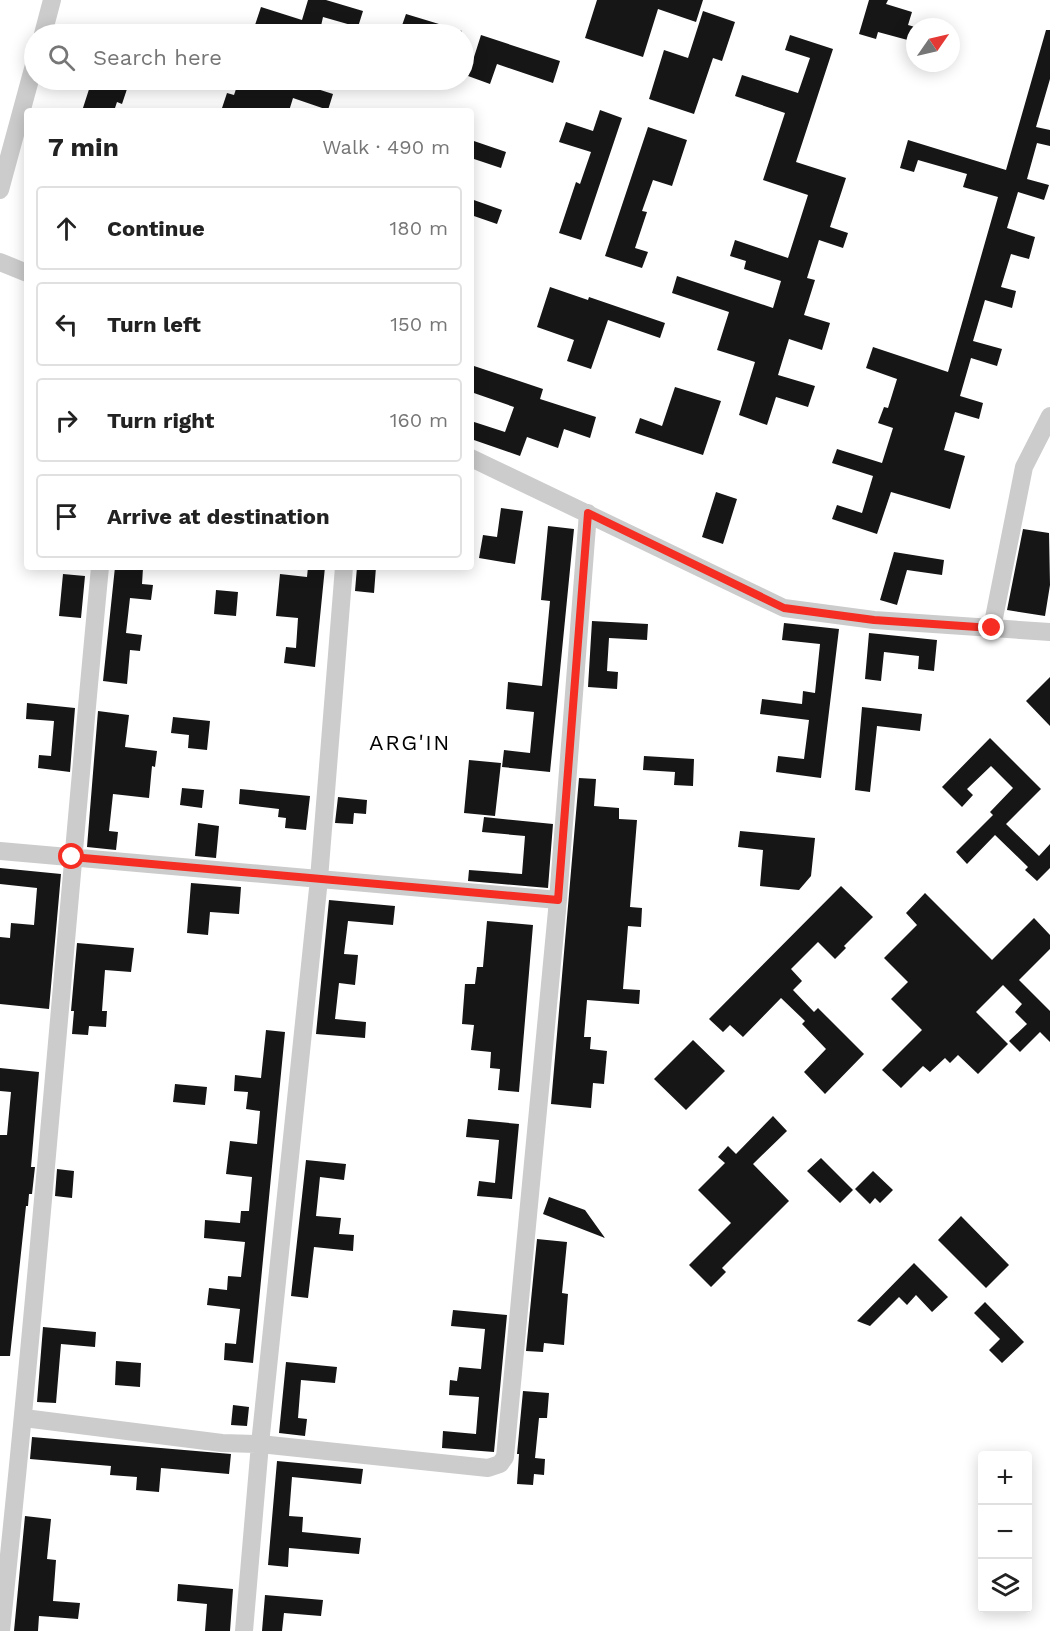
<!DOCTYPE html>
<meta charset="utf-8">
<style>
:root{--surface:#fff;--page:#f2f2f2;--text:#222;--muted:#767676;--line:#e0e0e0}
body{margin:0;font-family:"Work Sans",sans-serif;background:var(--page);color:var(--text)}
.controls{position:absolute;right:18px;bottom:18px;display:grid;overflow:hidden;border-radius:6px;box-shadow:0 3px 15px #0003}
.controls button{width:54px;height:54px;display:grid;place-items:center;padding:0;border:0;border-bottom:2px solid var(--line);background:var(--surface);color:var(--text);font:30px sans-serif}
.compass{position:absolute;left:906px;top:18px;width:54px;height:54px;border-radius:50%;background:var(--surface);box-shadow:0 3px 15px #0003;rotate:56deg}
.stop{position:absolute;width:18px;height:18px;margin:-14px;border:4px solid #f52d22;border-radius:50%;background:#fff}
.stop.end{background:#f52d22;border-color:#fff;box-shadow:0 2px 6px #0008}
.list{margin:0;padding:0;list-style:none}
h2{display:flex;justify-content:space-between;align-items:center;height:78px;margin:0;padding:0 24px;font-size:26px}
h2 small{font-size:20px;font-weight:400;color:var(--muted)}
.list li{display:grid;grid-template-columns:39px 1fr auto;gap:18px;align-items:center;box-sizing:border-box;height:84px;margin:0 12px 12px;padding:0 12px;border:2px solid var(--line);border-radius:6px}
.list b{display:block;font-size:22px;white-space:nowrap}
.list em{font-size:20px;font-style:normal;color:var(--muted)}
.icon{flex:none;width:33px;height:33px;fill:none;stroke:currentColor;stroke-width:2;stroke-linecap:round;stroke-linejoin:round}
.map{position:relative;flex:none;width:1050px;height:1631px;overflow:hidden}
.search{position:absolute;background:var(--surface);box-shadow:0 3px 15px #0003;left:24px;top:24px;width:450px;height:66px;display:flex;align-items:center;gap:15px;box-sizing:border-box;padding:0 21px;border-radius:33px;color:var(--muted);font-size:22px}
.panel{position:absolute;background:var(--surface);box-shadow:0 3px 15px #0003;left:24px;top:108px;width:450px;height:462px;border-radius:6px}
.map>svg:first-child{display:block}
.building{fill:#161616}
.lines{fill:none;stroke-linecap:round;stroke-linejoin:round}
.minor{stroke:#ccc;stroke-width:18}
.route{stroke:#f52d22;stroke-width:8}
.labels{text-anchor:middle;stroke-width:6;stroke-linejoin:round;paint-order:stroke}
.quarter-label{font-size:22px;letter-spacing:1.5px;fill:#000;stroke:#fff}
</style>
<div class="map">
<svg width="1050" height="1631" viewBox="0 0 1050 1631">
<rect width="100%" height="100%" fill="#fff"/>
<path class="building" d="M 308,0 L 326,0 L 363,11 L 358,27 L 323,17 L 321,26 L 339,31 L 338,34 L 252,34 L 261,7 L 302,20 Z
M 597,0 L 703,0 L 696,22 L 658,9 L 643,57 L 585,38 Z
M 869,0 L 888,0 L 886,4 L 912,12 L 908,25 L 915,27 L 915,42 L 878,32 L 876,39 L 859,34 Z
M 703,11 L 735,22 L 722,61 L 713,58 L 694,114 L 649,99 L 664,50 L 688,58 Z
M 406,14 L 462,31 L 462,34 L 399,34 Z
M 1046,30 L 1050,30 L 1050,79 L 1036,127 L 1050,130 L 1050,146 L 1037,143 L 1027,179 L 1049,185 L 1044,200 L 1018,192 L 1007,228 L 1035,237 L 1029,259 L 1011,254 L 1001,287 L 1016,291 L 1012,308 L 985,300 L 973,341 L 1002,349 L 997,366 L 971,358 L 960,396 L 983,403 L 979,419 L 955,412 L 944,450 L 965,456 L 950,509 L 891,492 L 877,534 L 832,519 L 837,505 L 862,513 L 873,476 L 832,463 L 837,449 L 882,463 L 893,428 L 878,423 L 884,407 L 888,408 L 897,379 L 866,368 L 873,347 L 948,372 L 998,197 L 963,187 L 967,174 L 918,160 L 914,172 L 900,168 L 908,140 L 1006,170 Z
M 481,35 L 560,61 L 553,83 L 497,64 L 490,84 L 468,76 Z
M 790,35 L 833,49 L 796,162 L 846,178 L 830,227 L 848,233 L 843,248 L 819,240 L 807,278 L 815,280 L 804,315 L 830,323 L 822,350 L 789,339 L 778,375 L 815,386 L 808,407 L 776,397 L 767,425 L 739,415 L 755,362 L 717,350 L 729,312 L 672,293 L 677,276 L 773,308 L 781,281 L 744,269 L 746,261 L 730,256 L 735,240 L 788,258 L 808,195 L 763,180 L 785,113 L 735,96 L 742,75 L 798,93 L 810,58 L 785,50 Z
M 92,80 L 108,80 L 107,82 L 127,89 L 122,104 L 117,102 L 114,111 L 82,111 Z
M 239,80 L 289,80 L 333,94 L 328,110 L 293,98 L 289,111 L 230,111 L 222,108 L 227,93 L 234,95 Z
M 600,110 L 622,118 L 581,240 L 559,233 L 576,182 L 580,184 L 591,152 L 559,142 L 566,122 L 593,131 Z
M 648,127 L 687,140 L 672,186 L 653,180 L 642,211 L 647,212 L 635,248 L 648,252 L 642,268 L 605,256 Z
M 471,140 L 506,152 L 501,168 L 471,158 Z
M 471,199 L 502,210 L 497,224 L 471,215 Z
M 550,287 L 588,300 L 589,297 L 665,323 L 660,338 L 608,320 L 591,369 L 567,361 L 574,340 L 537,327 Z
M 471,365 L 543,389 L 540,399 L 596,417 L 590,438 L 564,429 L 558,448 L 527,437 L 520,456 L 471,439 L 471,421 L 505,432 L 514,407 L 471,392 Z
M 675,387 L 721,401 L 703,455 L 635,433 L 640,418 L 662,426 Z
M 716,492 L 737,499 L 723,544 L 702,537 Z
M 501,508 L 523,511 L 515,564 L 479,558 L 483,535 L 497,537 Z
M 548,526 L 574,529 L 550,772 L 502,767 L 504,750 L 530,753 L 534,712 L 506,709 L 508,682 L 542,686 L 550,601 L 541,600 Z
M 1023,529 L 1049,533 L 1050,585 L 1045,616 L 1007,610 Z
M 894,552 L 944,560 L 942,575 L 907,570 L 897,605 L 880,600 Z
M 115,567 L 143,568 L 142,584 L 153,585 L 151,600 L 130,598 L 126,633 L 142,635 L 140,651 L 130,650 L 127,684 L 103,681 Z
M 308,567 L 325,567 L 315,667 L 284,663 L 286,647 L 296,648 L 298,618 L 276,616 L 280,574 L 307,577 Z
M 357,567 L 376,567 L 374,593 L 355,591 Z
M 63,574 L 85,576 L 81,618 L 59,616 Z
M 216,590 L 238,592 L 236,616 L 214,614 Z
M 592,621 L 648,624 L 647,640 L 609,638 L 607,671 L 618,672 L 617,689 L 588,687 Z
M 784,623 L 839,629 L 821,778 L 776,772 L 778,756 L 804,759 L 809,720 L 760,714 L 762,699 L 802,704 L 803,691 L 815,693 L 820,644 L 782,640 Z
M 869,633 L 937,640 L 934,671 L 918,669 L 919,656 L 884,652 L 881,681 L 865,679 Z
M 1050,677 L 1050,726 L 1026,701 Z
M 27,703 L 75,708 L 70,772 L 38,768 L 39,755 L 51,756 L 54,721 L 26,719 Z
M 862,707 L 922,714 L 920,731 L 877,726 L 870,792 L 855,790 Z
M 98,711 L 129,715 L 125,747 L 157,751 L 155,767 L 152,766 L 149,798 L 113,794 L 109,831 L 118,832 L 116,850 L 87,847 Z
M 173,717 L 210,721 L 207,750 L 188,748 L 189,735 L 171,733 Z
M 990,738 L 1041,789 L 1006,824 L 1039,856 L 1050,844 L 1050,868 L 1037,881 L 1025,870 L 1028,867 L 995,835 L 967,864 L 956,852 L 993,815 L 990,812 L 1013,788 L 991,766 L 967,789 L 973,795 L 962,807 L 942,787 Z
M 644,756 L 694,759 L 693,786 L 674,785 L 675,772 L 643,770 Z
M 469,760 L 501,763 L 495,816 L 464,813 Z
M 579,778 L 596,779 L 594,806 L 619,808 L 619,819 L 637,820 L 630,907 L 642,908 L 641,927 L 628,926 L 623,989 L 640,990 L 639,1004 L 587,1000 L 584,1037 L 591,1037 L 590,1049 L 607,1051 L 604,1084 L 593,1083 L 591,1108 L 551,1104 Z
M 182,788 L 204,790 L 202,808 L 180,805 Z
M 240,789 L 310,796 L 306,830 L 285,828 L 286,818 L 278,817 L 279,809 L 239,804 Z
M 338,797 L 367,800 L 366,814 L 354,813 L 353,824 L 335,823 Z
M 484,817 L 553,824 L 548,888 L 468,881 L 469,870 L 522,874 L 525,836 L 482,832 Z
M 198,823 L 219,826 L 216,858 L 195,856 Z
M 740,831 L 815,838 L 811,876 L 799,890 L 760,886 L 763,850 L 738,847 Z
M 0,868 L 61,874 L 49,1009 L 0,1004 L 0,937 L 10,938 L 11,923 L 34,925 L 37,888 L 0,884 Z
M 191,883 L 241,887 L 239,914 L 210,912 L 208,935 L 187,933 Z
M 841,886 L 873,917 L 844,946 L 846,948 L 835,959 L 818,942 L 791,969 L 802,981 L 793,990 L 814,1012 L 818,1008 L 864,1054 L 825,1094 L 804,1072 L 826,1049 L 802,1024 L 805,1021 L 781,998 L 743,1037 L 730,1025 L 723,1032 L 709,1019 Z
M 925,893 L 992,960 L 1034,918 L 1050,935 L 1050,949 L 1019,980 L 1050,1011 L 1050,1042 L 1040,1032 L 1020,1052 L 1009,1041 L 1027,1024 L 1015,1012 L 1022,1004 L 1003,985 L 976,1012 L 1008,1044 L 978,1074 L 958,1055 L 950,1063 L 945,1058 L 930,1072 L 923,1066 L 901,1088 L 882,1070 L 922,1030 L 891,999 L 908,982 L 884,958 L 917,925 L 906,913 Z
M 329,900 L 395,906 L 393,925 L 348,921 L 344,954 L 358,955 L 355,985 L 339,983 L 335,1019 L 366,1022 L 365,1038 L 316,1034 Z
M 487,921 L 533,925 L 519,1092 L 498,1090 L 500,1069 L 490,1068 L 491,1052 L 471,1050 L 474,1025 L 462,1024 L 465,984 L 475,984 L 477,967 L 483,967 Z
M 77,943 L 134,948 L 131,972 L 105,970 L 102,1011 L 107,1011 L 106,1027 L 89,1026 L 88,1035 L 72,1034 L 74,1011 L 71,1011 Z
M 266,1030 L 285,1032 L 253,1363 L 224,1360 L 225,1343 L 236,1344 L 240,1309 L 207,1305 L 209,1288 L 227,1290 L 228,1276 L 241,1277 L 245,1242 L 204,1238 L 205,1220 L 240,1223 L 241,1211 L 249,1211 L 252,1177 L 226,1174 L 230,1141 L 257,1144 L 260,1111 L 246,1109 L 248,1092 L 234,1091 L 235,1075 L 261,1078 Z
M 693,1040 L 725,1071 L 686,1110 L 654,1079 Z
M 0,1068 L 39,1072 L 31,1167 L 35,1167 L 32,1194 L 29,1194 L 28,1206 L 26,1206 L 10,1356 L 0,1356 L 0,1135 L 7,1135 L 11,1092 L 0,1091 Z
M 175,1084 L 207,1087 L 205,1105 L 173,1102 Z
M 773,1116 L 787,1131 L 753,1164 L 789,1201 L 722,1268 L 726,1272 L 711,1287 L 689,1265 L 731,1223 L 698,1190 L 725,1163 L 718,1157 L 728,1146 L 736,1154 Z
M 468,1119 L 519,1124 L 512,1199 L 477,1196 L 479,1181 L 495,1183 L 499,1140 L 466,1137 Z
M 821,1158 L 853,1190 L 840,1203 L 807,1171 Z
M 306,1160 L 346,1164 L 344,1180 L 320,1177 L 316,1216 L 341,1218 L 339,1234 L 354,1235 L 353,1251 L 314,1247 L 308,1298 L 291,1296 Z
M 57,1169 L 74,1171 L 72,1198 L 55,1196 Z
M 873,1171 L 893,1190 L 880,1203 L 875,1198 L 870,1204 L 855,1189 Z
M 549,1197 L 585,1210 L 605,1238 L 543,1214 Z
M 961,1216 L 1009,1265 L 986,1288 L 938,1240 Z
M 537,1239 L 567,1242 L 562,1293 L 568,1294 L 564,1345 L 544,1343 L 543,1352 L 526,1351 Z
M 914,1263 L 948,1297 L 932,1312 L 916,1295 L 907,1305 L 899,1297 L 870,1326 L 857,1321 Z
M 985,1302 L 1024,1342 L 1002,1363 L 989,1350 L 1000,1339 L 974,1313 Z
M 453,1310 L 507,1315 L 494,1452 L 442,1448 L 443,1431 L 476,1434 L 479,1397 L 449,1395 L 450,1380 L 457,1381 L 459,1367 L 481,1369 L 485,1329 L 451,1326 Z
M 43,1327 L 96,1332 L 95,1347 L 61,1344 L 56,1403 L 37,1402 Z
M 116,1361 L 141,1363 L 140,1387 L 115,1385 Z
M 286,1362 L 337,1367 L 335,1383 L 301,1380 L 298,1418 L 307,1419 L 305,1436 L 279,1433 Z
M 523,1391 L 549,1393 L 547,1418 L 539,1418 L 535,1458 L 545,1459 L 544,1475 L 534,1474 L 533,1485 L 517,1484 L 519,1454 L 517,1454 Z
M 233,1405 L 249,1407 L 247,1426 L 231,1425 Z
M 32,1437 L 231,1454 L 229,1474 L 161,1468 L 159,1492 L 136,1490 L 137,1477 L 110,1475 L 111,1466 L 30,1459 Z
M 277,1461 L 363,1469 L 361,1484 L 292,1477 L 289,1516 L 303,1517 L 302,1532 L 361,1538 L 359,1554 L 289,1548 L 288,1567 L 268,1565 Z
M 25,1516 L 51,1519 L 47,1559 L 56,1560 L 53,1601 L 80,1603 L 78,1619 L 39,1616 L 38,1631 L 14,1631 Z
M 178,1584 L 233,1589 L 230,1631 L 205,1631 L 207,1604 L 177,1601 Z
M 265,1595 L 323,1600 L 321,1616 L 284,1613 L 282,1631 L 262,1631 Z"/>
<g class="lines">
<path class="minor" d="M 43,34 L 52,0
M 0,190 L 34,65
M 0,262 L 27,273
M 471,458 L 784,608 L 874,620 L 1050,632
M 992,628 L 1024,467 L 1050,416
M 0,851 L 558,900
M 24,1418 L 222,1443 L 260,1444 L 488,1468 L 500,1464 L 505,1457 L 558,900 L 588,513
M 1,1631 C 39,1277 66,922 100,567
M 244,1631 L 260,1444 L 319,879 L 344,567"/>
</g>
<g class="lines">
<path class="route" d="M 72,857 L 558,900 L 588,513 L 784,608 L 874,620 L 992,628"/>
</g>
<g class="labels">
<g class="quarter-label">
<text x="410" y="750">ARG'IN</text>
</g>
</g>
</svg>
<div class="controls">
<button>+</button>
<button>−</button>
<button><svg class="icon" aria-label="layers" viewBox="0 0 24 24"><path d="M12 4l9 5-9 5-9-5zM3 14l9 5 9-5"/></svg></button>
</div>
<svg class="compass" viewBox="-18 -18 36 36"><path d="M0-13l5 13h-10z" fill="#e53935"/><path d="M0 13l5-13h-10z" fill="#767676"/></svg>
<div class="stop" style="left:72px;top:857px"></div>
<div class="stop end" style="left:992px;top:628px"></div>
<div class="search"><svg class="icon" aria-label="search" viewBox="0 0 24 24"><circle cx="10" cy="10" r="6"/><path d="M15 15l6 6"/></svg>Search here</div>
<section class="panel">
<h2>7 min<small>Walk · 490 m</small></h2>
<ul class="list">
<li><svg class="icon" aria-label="ahead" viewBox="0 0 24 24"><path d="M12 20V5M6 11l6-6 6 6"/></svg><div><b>Continue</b></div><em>180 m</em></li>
<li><svg class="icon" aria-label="left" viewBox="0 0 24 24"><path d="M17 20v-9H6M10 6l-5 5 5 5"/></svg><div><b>Turn left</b></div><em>150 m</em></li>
<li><svg class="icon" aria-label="right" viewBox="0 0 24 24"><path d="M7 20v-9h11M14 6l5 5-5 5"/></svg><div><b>Turn right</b></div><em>160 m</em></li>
<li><svg class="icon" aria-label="arrive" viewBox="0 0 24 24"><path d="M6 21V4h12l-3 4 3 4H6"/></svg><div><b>Arrive at destination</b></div></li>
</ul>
</section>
</div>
